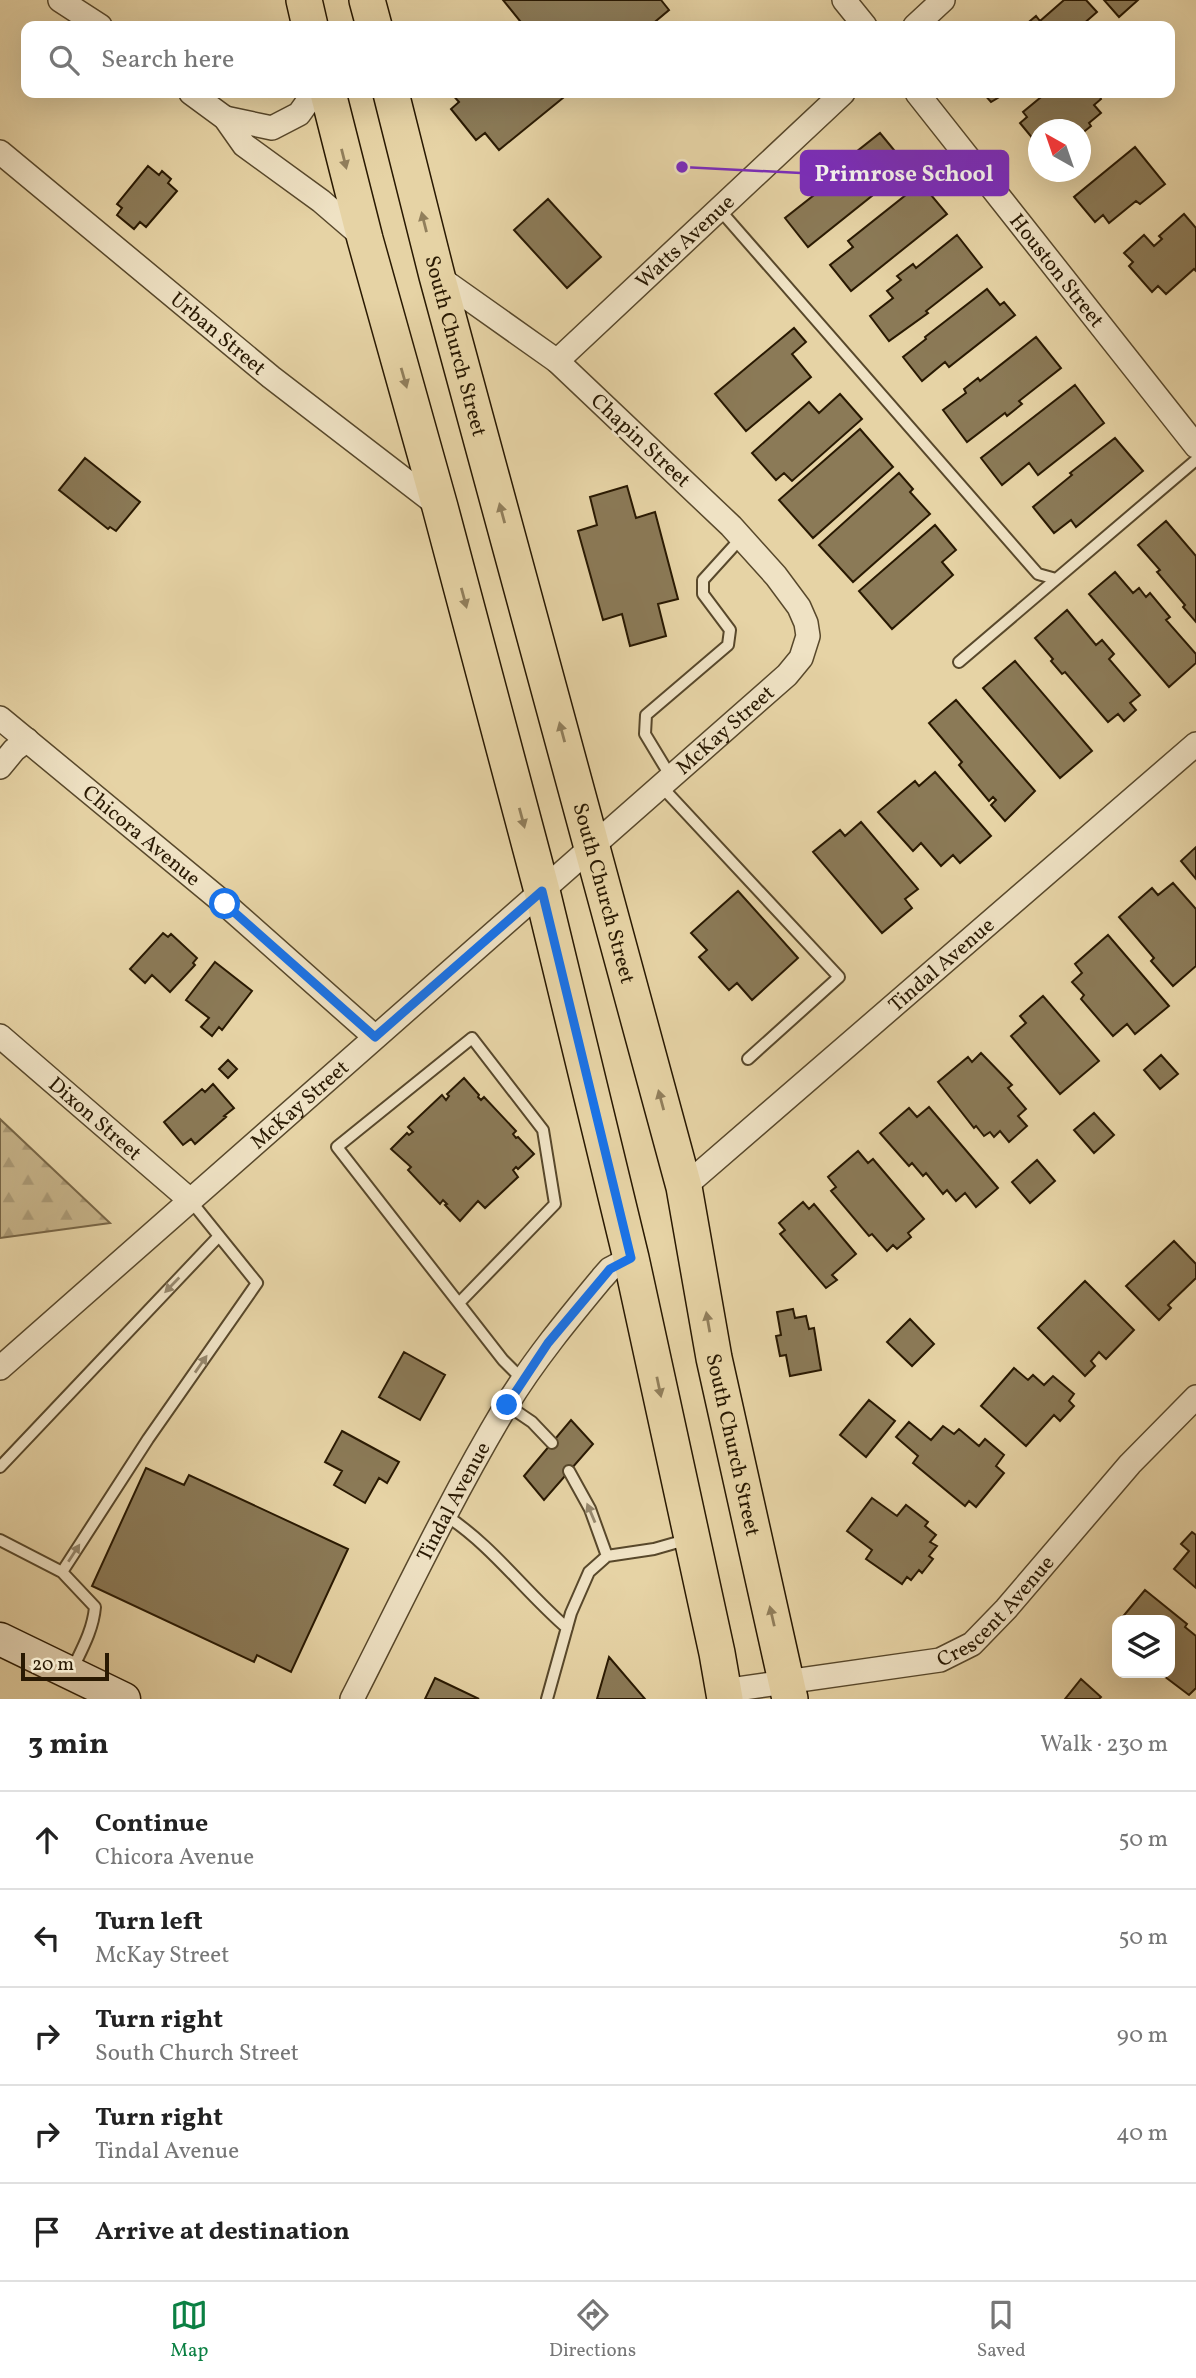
<!DOCTYPE html>
<meta charset="utf-8">
<style>
:root{--surface:#fff;--page:#f6f6f6;--text:#222;--muted:#767676;--line:#e0e0e0;--accent:#0b8043}
body{margin:0;font-family:Vollkorn,serif;background:var(--page);color:var(--text)}
.controls{position:absolute;right:21px;bottom:21px;display:grid;overflow:hidden;border-radius:14px;box-shadow:0 7px 28px #0002}
.controls button{width:63px;height:63px;display:grid;place-items:center;padding:0;border:0;border-bottom:2px solid var(--line);background:var(--surface);color:var(--text);font:35px sans-serif}
.compass{position:absolute;left:1028px;top:119px;width:63px;height:63px;border-radius:50%;background:var(--surface);box-shadow:0 7px 28px #0002;rotate:320deg}
.scale{position:absolute;left:21px;bottom:18px;width:88px;box-sizing:border-box;padding-left:7px;border:4px solid #291902;border-top:0;font-size:19px;line-height:24px;white-space:nowrap;color:#291902;-webkit-text-stroke:5px #efe2c4;paint-order:stroke}
.stop{position:absolute;width:21px;height:21px;margin:-16px;border:5px solid #1a73e8;border-radius:50%;background:#fff}
.stop.end{background:#1a73e8;border-color:#fff;box-shadow:0 2px 7px #0008}
.list{margin:0;padding:0;list-style:none}
h2{display:flex;justify-content:space-between;align-items:center;height:91px;margin:0;padding:0 28px;font-size:30px}
h2 small{font-size:23px;font-weight:400;color:var(--muted)}
.list li{display:grid;grid-template-columns:46px 1fr auto;gap:21px;align-items:center;box-sizing:border-box;height:98px;padding:0 28px;border-top:2px solid var(--line)}
.list b{display:block;font-size:26px;white-space:nowrap}
.list p{margin:0;font-size:23px;white-space:nowrap;color:var(--muted)}
.list em{font-size:23px;font-style:normal;color:var(--muted)}
.icon{flex:none;width:38px;height:38px;fill:none;stroke:currentColor;stroke-width:2;stroke-linecap:round;stroke-linejoin:round}
.map{position:relative;flex:none;width:1196px;height:1699px;overflow:hidden}
.search{position:absolute;background:var(--surface);box-shadow:0 7px 28px #0002;left:21px;right:21px;top:21px;height:77px;display:flex;align-items:center;gap:18px;box-sizing:border-box;padding:0 24px;border-radius:14px;color:var(--muted);font-size:26px}
.sheet{height:581px;background:var(--surface)}
nav{display:flex;justify-content:space-around;align-items:center;box-sizing:border-box;height:98px;border-top:2px solid var(--line);background:var(--surface);font-size:19px;color:var(--muted)}
nav a{display:grid;justify-items:center;gap:4px}
nav .on{color:var(--accent)}
.map>svg:first-child{display:block}
.forest{fill:url(#forest-firs);stroke:#786646;stroke-width:2}
.building{fill:#8b7a57;stroke:#291902;stroke-width:2}
.lines{fill:none;stroke-linecap:round;stroke-linejoin:round}
.service-casing{stroke:#58482b;stroke-width:14}
.minor-casing{stroke:#58482b;stroke-width:26}
.secondary-casing{stroke:#291902;stroke-width:35}
.primary-casing{stroke:#291902;stroke-width:38}
.service{stroke:#efe2c4;stroke-width:10}
.minor{stroke:#efe2c4;stroke-width:23}
.secondary{stroke:#efe2c4;stroke-width:32}
.primary{stroke:#e6d3a5;stroke-width:35}
.oneway{fill:#917f5c}
.oneway2{fill:#96886d}
.route{stroke:#1a73e8;stroke-width:9}
.labels{text-anchor:middle;stroke-width:5;stroke-linejoin:round;paint-order:stroke}
.street-label{font-size:21px;fill:#291902;stroke:#efe2c4}
.leader{fill:none;stroke:#7b2cbf;stroke-width:2.5}
.callout-dot{fill:#7b2cbf;stroke:#efe2c4;stroke-width:2.5}
.callout{fill:#7b2cbf;stroke:#7b2cbf;stroke-width:2.5}
.callout-label{font-size:23px;text-anchor:middle;font-weight:bold;fill:#fff}
</style>
<div class="map">
<svg width="1196" height="1699" viewBox="0 0 1196 1699">
<defs>
<pattern id="forest-firs" width="22" height="20" patternUnits="userSpaceOnUse" patternTransform="scale(1.75)"><rect width="22" height="20" fill="#c6b389"/><path d="M5 1l3.5 6h-7zM16 11l3.5 6h-7z" fill="#aa9975"/></pattern>
</defs>
<rect width="100%" height="100%" fill="#e6d3a5"/>
<filter id="stains"><feTurbulence type="fractalNoise" baseFrequency=".00286" numOctaves="4"/><feColorMatrix values="0 0 0 0 .2 0 0 0 0 .09 0 0 0 0 .02 0 0 0 .5 -.17"/></filter>
<radialGradient id="worn" r=".72"><stop offset=".6" stop-color="#630" stop-opacity="0"/><stop offset="1" stop-color="#630" stop-opacity=".3"/></radialGradient>
<path class="forest" d="M 0,1119 L 110,1223 L 0,1238 Z"/>
<path class="building" d="M 503,0 L 661,0 L 669,10 L 650,26 L 524,26 Z
M 1064,0 L 1086,0 L 1097,12 L 1081,26 L 1024,26 L 1036,16 L 1040,21 Z
M 1104,0 L 1138,0 L 1119,17 Z
M 451,93 L 569,93 L 499,150 L 485,133 L 476,140 L 451,109 L 459,102 Z
M 983,93 L 1006,93 L 991,102 Z
M 1046,93 L 1098,93 L 1101,99 L 1094,105 L 1101,113 L 1089,123 L 1091,126 L 1080,135 L 1080,130 L 1038,130 L 1038,145 L 1020,123 L 1027,117 L 1023,112 Z
M 880,133 L 908,167 L 808,247 L 785,218 L 828,184 L 819,173 L 838,158 L 842,163 Z
M 1135,147 L 1165,184 L 1140,204 L 1136,201 L 1109,223 L 1103,215 L 1095,222 L 1074,197 Z
M 148,166 L 159,175 L 162,171 L 171,179 L 168,183 L 177,191 L 146,227 L 140,222 L 134,229 L 117,215 L 122,208 L 117,204 Z
M 921,183 L 947,214 L 851,291 L 830,265 L 853,247 L 848,241 Z
M 548,199 L 601,257 L 567,288 L 514,230 Z
M 1184,214 L 1196,228 L 1196,271 L 1194,269 L 1166,294 L 1158,286 L 1152,292 L 1129,266 L 1133,262 L 1124,253 L 1144,235 L 1154,246 L 1162,239 L 1159,236 Z
M 957,235 L 982,267 L 926,311 L 928,313 L 889,341 L 870,316 L 893,298 L 887,291 L 901,280 L 897,276 L 913,264 L 916,268 Z
M 987,289 L 1000,305 L 1004,302 L 1015,315 L 949,367 L 945,362 L 922,381 L 903,357 L 926,339 L 925,337 Z
M 794,328 L 806,342 L 792,354 L 811,377 L 746,431 L 715,394 Z
M 1036,337 L 1061,368 L 1019,401 L 1022,404 L 1007,416 L 1005,413 L 967,442 L 943,410 L 966,393 L 964,389 L 978,378 L 980,381 Z
M 1075,385 L 1104,423 L 1038,475 L 1029,463 L 1002,485 L 981,458 Z
M 840,394 L 862,419 L 792,481 L 784,473 L 776,480 L 752,453 L 809,402 L 819,413 Z
M 860,429 L 893,467 L 813,538 L 779,500 Z
M 1115,438 L 1143,471 L 1076,527 L 1071,520 L 1054,533 L 1033,507 L 1072,475 L 1070,473 Z
M 85,458 L 140,502 L 116,531 L 110,527 L 108,529 L 59,490 Z
M 899,473 L 913,489 L 910,492 L 930,514 L 853,582 L 819,545 Z
M 627,486 L 636,518 L 655,512 L 678,599 L 658,604 L 666,636 L 630,646 L 622,614 L 603,620 L 578,531 L 597,525 L 590,497 Z
M 1166,521 L 1196,556 L 1196,622 L 1183,607 L 1185,605 L 1157,572 L 1160,570 L 1138,545 Z
M 935,525 L 956,550 L 942,562 L 953,575 L 892,629 L 859,591 Z
M 1115,572 L 1133,593 L 1139,588 L 1146,597 L 1150,593 L 1170,617 L 1166,620 L 1196,654 L 1196,663 L 1169,687 L 1089,594 Z
M 1067,610 L 1096,645 L 1102,640 L 1114,654 L 1109,659 L 1140,695 L 1130,703 L 1136,710 L 1124,721 L 1118,714 L 1108,722 L 1065,672 L 1062,674 L 1051,661 L 1053,659 L 1035,638 Z
M 1015,661 L 1092,751 L 1060,778 L 983,688 Z
M 956,700 L 1035,791 L 1005,821 L 991,805 L 996,800 L 993,797 L 989,801 L 959,765 L 962,762 L 929,723 Z
M 935,772 L 991,836 L 960,863 L 953,855 L 941,866 L 921,843 L 913,851 L 878,812 L 915,781 L 919,786 Z
M 861,822 L 918,889 L 905,899 L 912,908 L 882,933 L 813,852 L 840,830 L 845,836 Z
M 1196,847 L 1196,879 L 1181,861 Z
M 1173,883 L 1196,909 L 1196,966 L 1173,986 L 1151,961 L 1154,958 L 1119,917 L 1152,888 L 1158,895 Z
M 738,891 L 798,958 L 752,1000 L 737,983 L 729,990 L 699,957 L 707,950 L 691,933 Z
M 163,933 L 168,937 L 171,934 L 197,958 L 193,963 L 195,965 L 170,992 L 152,975 L 145,983 L 130,969 Z
M 1108,935 L 1169,1006 L 1135,1034 L 1127,1024 L 1113,1036 L 1081,999 L 1084,995 L 1072,982 L 1082,973 L 1075,964 Z
M 215,962 L 252,991 L 222,1030 L 219,1027 L 212,1036 L 201,1027 L 209,1018 L 186,1000 Z
M 1043,996 L 1099,1061 L 1060,1094 L 1011,1036 L 1026,1023 L 1020,1016 Z
M 981,1053 L 1012,1085 L 1008,1088 L 1026,1109 L 1018,1116 L 1027,1126 L 1009,1142 L 1000,1131 L 994,1137 L 990,1132 L 984,1136 L 976,1126 L 974,1128 L 938,1082 L 968,1057 L 972,1062 Z
M 1161,1055 L 1178,1074 L 1160,1089 L 1144,1070 Z
M 228,1060 L 237,1069 L 228,1078 L 219,1069 Z
M 464,1078 L 479,1095 L 478,1097 L 481,1100 L 484,1097 L 516,1131 L 513,1134 L 516,1138 L 518,1137 L 534,1154 L 518,1169 L 516,1167 L 513,1170 L 518,1177 L 485,1208 L 478,1201 L 460,1221 L 445,1205 L 447,1204 L 443,1200 L 440,1204 L 408,1170 L 411,1167 L 391,1149 L 407,1133 L 409,1135 L 413,1132 L 408,1127 L 442,1095 L 446,1100 L 449,1096 L 447,1094 Z
M 213,1084 L 234,1108 L 224,1116 L 226,1117 L 195,1144 L 191,1139 L 183,1145 L 164,1122 L 202,1089 L 205,1092 Z
M 929,1107 L 998,1188 L 976,1207 L 965,1193 L 956,1201 L 947,1190 L 943,1194 L 926,1173 L 923,1176 L 912,1163 L 909,1166 L 880,1133 L 909,1108 L 917,1117 Z
M 1094,1113 L 1114,1135 L 1094,1153 L 1074,1130 Z
M 858,1151 L 868,1163 L 873,1159 L 924,1219 L 908,1233 L 911,1237 L 897,1249 L 893,1245 L 887,1251 L 872,1234 L 869,1236 L 831,1191 L 836,1187 L 828,1177 Z
M 1037,1160 L 1055,1181 L 1030,1203 L 1012,1182 Z
M 803,1202 L 809,1209 L 814,1204 L 856,1254 L 832,1275 L 837,1280 L 826,1288 L 780,1234 L 785,1230 L 779,1223 Z
M 1174,1241 L 1196,1264 L 1196,1278 L 1168,1305 L 1171,1308 L 1159,1320 L 1126,1286 Z
M 1085,1281 L 1134,1330 L 1106,1359 L 1099,1352 L 1091,1361 L 1095,1366 L 1085,1376 L 1038,1328 Z
M 793,1309 L 795,1318 L 806,1316 L 809,1329 L 814,1328 L 821,1370 L 790,1376 L 786,1355 L 780,1356 L 776,1336 L 781,1335 L 777,1312 Z
M 910,1319 L 934,1344 L 912,1366 L 887,1342 Z
M 404,1352 L 445,1375 L 420,1420 L 379,1397 Z
M 1014,1368 L 1028,1380 L 1033,1375 L 1044,1385 L 1053,1376 L 1074,1394 L 1069,1401 L 1074,1406 L 1060,1421 L 1054,1415 L 1026,1446 L 981,1406 Z
M 869,1400 L 895,1421 L 866,1457 L 840,1435 Z
M 571,1420 L 593,1444 L 544,1500 L 524,1476 Z
M 909,1422 L 931,1440 L 943,1426 L 954,1434 L 959,1429 L 979,1446 L 985,1439 L 1004,1455 L 996,1466 L 1004,1473 L 976,1507 L 969,1501 L 965,1506 L 913,1463 L 918,1456 L 896,1437 Z
M 342,1431 L 399,1462 L 387,1483 L 379,1478 L 365,1503 L 334,1485 L 342,1471 L 325,1462 Z
M 146,1468 L 184,1485 L 189,1475 L 348,1549 L 291,1672 L 257,1655 L 254,1662 L 92,1586 Z
M 872,1498 L 897,1516 L 906,1505 L 928,1522 L 925,1526 L 936,1535 L 930,1542 L 937,1546 L 929,1556 L 933,1559 L 922,1573 L 919,1570 L 911,1580 L 907,1577 L 902,1584 L 866,1559 L 872,1550 L 847,1531 Z
M 1192,1532 L 1196,1535 L 1196,1588 L 1174,1569 L 1189,1551 L 1181,1544 Z
M 1145,1590 L 1187,1624 L 1185,1627 L 1196,1636 L 1196,1688 L 1189,1695 L 1160,1673 L 1170,1673 L 1170,1620 L 1120,1620 Z
M 609,1657 L 645,1699 L 597,1699 Z
M 435,1678 L 479,1699 L 425,1699 Z
M 1081,1679 L 1101,1697 L 1099,1699 L 1065,1699 Z"/>
<g class="lines">
<defs>
<path id="service" d="M 719,209 L 1038,574 L 1056,579
M 959,662 L 1196,460
M 671,777 L 645,734 L 646,715 L 728,645 L 730,630 L 703,594 L 703,580 L 742,537
M 661,786 L 839,977 L 748,1059
M 459,1303 L 555,1204 L 543,1130 L 472,1038 L 337,1147 L 503,1360 L 523,1380
M 507,1405 L 532,1422 L 552,1443
M 0,1467 L 219,1236
M 569,1471 L 590,1509 L 607,1556
M 445,1515 C 492,1545 525,1592 567,1628
M 0,1540 L 62,1572 L 148,1439 L 257,1283 L 190,1200
M 62,1572 L 95,1607 C 93,1630 82,1649 72,1670
M 547,1699 L 571,1613 L 589,1572 L 607,1556 L 654,1549 L 689,1539"/>
<g id="minor">
<path d="M 60,0 L 100,26"/>
<path d="M 844,0 L 865,26"/>
<path d="M 915,26 L 943,0"/>
<path d="M 191,93 L 225,118 L 244,145 L 321,201 L 364,238"/>
<path id="s1" d="M 917,93 L 1196,446"/>
<path d="M 225,118 L 272,128 L 299,114 L 314,93"/>
<path id="s2" d="M 0,152 L 271,377 L 440,507"/>
<path id="s3" d="M 557,361 L 843,93"/>
<path id="s4" d="M 0,718 L 225,904 L 375,1037"/>
<path d="M 0,767 L 14,750 L 27,740"/>
<path id="s5" d="M 0,1036 L 190,1200"/>
<path id="s6" d="M 684,1187 L 1196,744"/>
<path id="s7" d="M 0,1368 L 787,675 L 801,658 L 808,636 L 806,623 L 799,607 L 776,576 L 731,526 L 557,361 L 437,276"/>
<path id="s8" d="M 723,1691 L 940,1660 L 972,1644 L 1006,1609 L 1130,1464 L 1196,1397"/>
<path id="s9" d="M 352,1699 C 402,1601 449,1501 506,1406 C 534,1360 568,1319 602,1278 L 610,1269 L 631,1258"/>
</g>
<path id="secondary" d="M 0,1639 L 124,1699"/>
<g id="primary">
<path d="M 304,0 L 310,26"/>
<path d="M 367,0 L 374,26"/>
<path d="M 328,93 L 365,239 L 440,507 L 542,891 L 631,1258 L 717,1653 L 725,1699"/>
<path id="s10" d="M 391,93 L 437,276 L 684,1187 L 714,1358 L 790,1699"/>
</g>
</defs>
<use href="#service" class="service-casing"/>
<use href="#minor" class="minor-casing"/>
<use href="#secondary" class="secondary-casing"/>
<use href="#primary" class="primary-casing"/>
<use href="#service" class="service"/>
<use href="#minor" class="minor"/>
<use href="#secondary" class="secondary"/>
<use href="#primary" class="primary"/>
</g>
<defs><path id="oneway-solid" d="M-6-.8H1V-3.2L6.5 0L1 3.2V.8H-6Z" transform="scale(1.75)"/></defs>
<g class="oneway">
<use href="#oneway-solid" transform="translate(344 159) rotate(76)"/>
<use href="#oneway-solid" transform="translate(424 222) rotate(-104)"/>
<use href="#oneway-solid" transform="translate(404 378) rotate(74)"/>
<use href="#oneway-solid" transform="translate(502 513) rotate(-105)"/>
<use href="#oneway-solid" transform="translate(464 598) rotate(75)"/>
<use href="#oneway-solid" transform="translate(562 732) rotate(-105)"/>
<use href="#oneway-solid" transform="translate(522 818) rotate(75)"/>
<use href="#oneway-solid" transform="translate(661 1100) rotate(-105)"/>
<use href="#oneway-solid" transform="translate(708 1322) rotate(-100)"/>
<use href="#oneway-solid" transform="translate(659 1387) rotate(78)"/>
<use href="#oneway-solid" transform="translate(772 1616) rotate(-103)"/>
</g>
<g class="oneway2">
<use href="#oneway-solid" transform="translate(172 1285) rotate(134)"/>
<use href="#oneway-solid" transform="translate(201 1364) rotate(-55)"/>
<use href="#oneway-solid" transform="translate(591 1513) rotate(-113)"/>
<use href="#oneway-solid" transform="translate(74 1553) rotate(-57)"/>
</g>
<g class="lines">
<path class="route" d="M 225,904 L 375,1037 L 542,891 L 631,1258 L 610,1269 L 548,1343 L 507,1405"/>
</g>
<g class="labels">
<g class="street-label">
<text dy="7" stroke="none"><textPath href="#s3" startOffset="175">Watts Avenue</textPath></text>
<text dy="7" stroke="none"><textPath href="#s1" startOffset="226">Houston Street</textPath></text>
<text dy="7" stroke="none"><textPath href="#s2" startOffset="284">Urban Street</textPath></text>
<text dy="7" stroke="none"><textPath href="#s10" startOffset="261">South Church Street</textPath></text>
<text transform="translate(641 440) rotate(43)" y="7">Chapin Street</text>
<text dy="7" stroke="none"><textPath href="#s7" startOffset="966">McKay Street</textPath></text>
<text dy="7" stroke="none"><textPath href="#s4" startOffset="184">Chicora Avenue</textPath></text>
<text dy="7" stroke="none"><textPath href="#s10" startOffset="828">South Church Street</textPath></text>
<text dy="7" stroke="none"><textPath href="#s6" startOffset="340">Tindal Avenue</textPath></text>
<text dy="7" stroke="none"><textPath href="#s7" startOffset="399">McKay Street</textPath></text>
<text dy="7" stroke="none"><textPath href="#s5" startOffset="126">Dixon Street</textPath></text>
<text dy="7" stroke="none"><textPath href="#s10" startOffset="1395">South Church Street</textPath></text>
<text dy="7" stroke="none"><textPath href="#s9" startOffset="222">Tindal Avenue</textPath></text>
<text dy="7" stroke="none"><textPath href="#s8" startOffset="294">Crescent Avenue</textPath></text>
</g>
</g>
<path class="leader" d="M682 167L801 173"/>
<circle class="callout-dot" cx="682" cy="167" r="7"/>
<rect class="callout" x="801" y="151" width="207" height="44" rx="7"/>
<g class="callout-label">
<text x="904" y="181">Primrose School</text>
</g>
<rect width="100%" height="100%" filter="url(#stains)"/>
<rect width="100%" height="100%" fill="url(#worn)"/>
</svg>
<div class="controls">
<button><svg class="icon" aria-label="layers" viewBox="0 0 24 24"><path d="M12 4l9 5-9 5-9-5zM3 14l9 5 9-5"/></svg></button>
</div>
<svg class="compass" viewBox="-18 -18 36 36"><path d="M0-13l5 13h-10z" fill="#e53935"/><path d="M0 13l5-13h-10z" fill="#767676"/></svg>
<div class="scale">20 m</div>
<div class="stop" style="left:225px;top:904px"></div>
<div class="stop end" style="left:507px;top:1405px"></div>
<div class="search"><svg class="icon" aria-label="search" viewBox="0 0 24 24"><circle cx="10" cy="10" r="6"/><path d="M15 15l6 6"/></svg>Search here</div>
</div>
<section class="sheet">
<h2>3 min<small>Walk · 230 m</small></h2>
<ul class="list">
<li><svg class="icon" aria-label="ahead" viewBox="0 0 24 24"><path d="M12 20V5M6 11l6-6 6 6"/></svg><div><b>Continue</b><p>Chicora Avenue</p></div><em>50 m</em></li>
<li><svg class="icon" aria-label="left" viewBox="0 0 24 24"><path d="M17 20v-9H6M10 6l-5 5 5 5"/></svg><div><b>Turn left</b><p>McKay Street</p></div><em>50 m</em></li>
<li><svg class="icon" aria-label="right" viewBox="0 0 24 24"><path d="M7 20v-9h11M14 6l5 5-5 5"/></svg><div><b>Turn right</b><p>South Church Street</p></div><em>90 m</em></li>
<li><svg class="icon" aria-label="right" viewBox="0 0 24 24"><path d="M7 20v-9h11M14 6l5 5-5 5"/></svg><div><b>Turn right</b><p>Tindal Avenue</p></div><em>40 m</em></li>
<li><svg class="icon" aria-label="arrive" viewBox="0 0 24 24"><path d="M6 21V4h12l-3 4 3 4H6"/></svg><div><b>Arrive at destination</b></div></li>
</ul>
</section>
<nav>
<a class="on"><svg class="icon" aria-label="map" viewBox="0 0 24 24"><path d="M3 6l6-2 6 2 6-2v14l-6 2-6-2-6 2zM9 4v14M15 6v14"/></svg>Map</a>
<a><svg class="icon" aria-label="directions" viewBox="0 0 24 24"><path d="M12 3l9 9-9 9-9-9zM9 14v-3h6M13 9l2 2-2 2"/></svg>Directions</a>
<a><svg class="icon" aria-label="saved" viewBox="0 0 24 24"><path d="M7 4h10v16l-5-4-5 4z"/></svg>Saved</a>
</nav>
